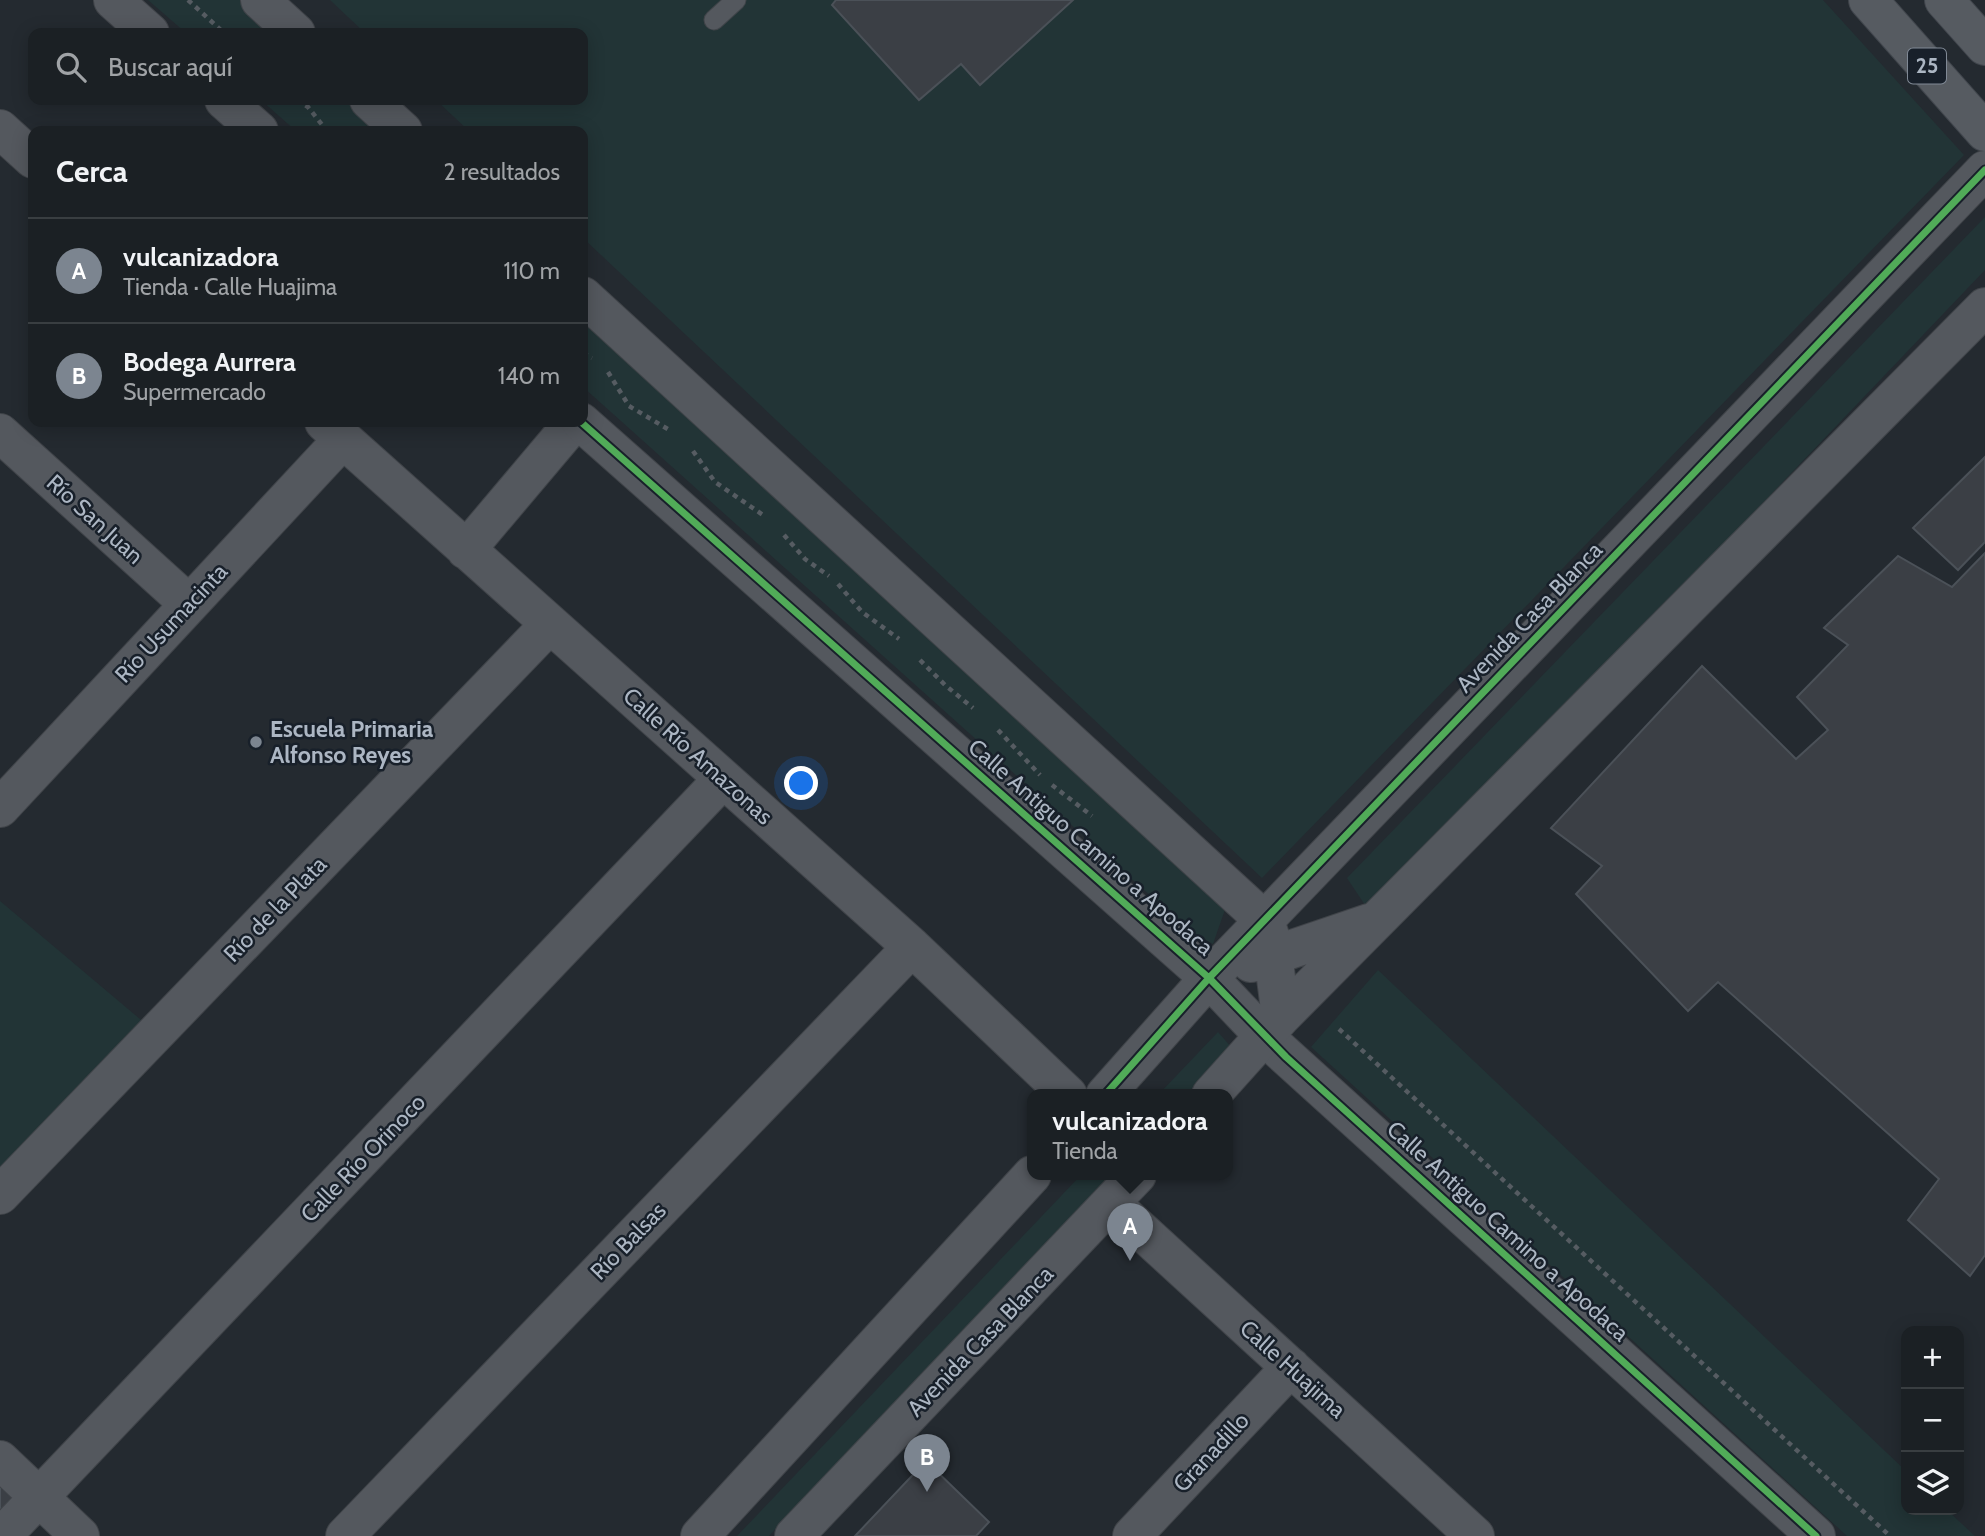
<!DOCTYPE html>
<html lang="es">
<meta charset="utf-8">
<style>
:root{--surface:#1b2024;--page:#24282c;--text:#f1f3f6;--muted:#a0a3a6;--line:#393e41;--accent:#7c8590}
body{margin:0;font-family:Cabin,sans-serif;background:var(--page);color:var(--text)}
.controls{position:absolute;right:21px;bottom:21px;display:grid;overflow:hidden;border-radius:14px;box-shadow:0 4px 18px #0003}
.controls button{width:63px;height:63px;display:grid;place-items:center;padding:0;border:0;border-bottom:2px solid var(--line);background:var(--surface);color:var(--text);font:35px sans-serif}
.you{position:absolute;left:802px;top:784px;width:24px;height:24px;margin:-18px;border:5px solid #fff;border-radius:50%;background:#1a73e8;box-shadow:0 0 0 10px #1a73e833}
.badge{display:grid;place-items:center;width:46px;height:46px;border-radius:50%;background:var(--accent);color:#fff;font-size:23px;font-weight:700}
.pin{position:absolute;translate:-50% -58px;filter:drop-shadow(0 2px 4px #0008)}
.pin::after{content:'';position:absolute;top:37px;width:24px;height:21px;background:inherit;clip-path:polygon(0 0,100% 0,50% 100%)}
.popup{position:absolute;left:1027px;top:1089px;width:206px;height:91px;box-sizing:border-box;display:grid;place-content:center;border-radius:14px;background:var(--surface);filter:drop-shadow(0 2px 5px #0005);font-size:23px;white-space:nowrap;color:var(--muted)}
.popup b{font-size:26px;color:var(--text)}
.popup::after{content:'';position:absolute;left:50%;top:100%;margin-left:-14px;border:14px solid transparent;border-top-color:var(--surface)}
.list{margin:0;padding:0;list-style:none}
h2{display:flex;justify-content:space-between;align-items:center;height:91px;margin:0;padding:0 28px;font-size:30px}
h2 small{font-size:23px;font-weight:400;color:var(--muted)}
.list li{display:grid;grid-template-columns:46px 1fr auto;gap:21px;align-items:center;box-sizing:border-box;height:105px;padding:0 28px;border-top:2px solid var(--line)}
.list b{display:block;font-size:26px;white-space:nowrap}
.list p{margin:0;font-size:23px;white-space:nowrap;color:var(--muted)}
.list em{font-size:23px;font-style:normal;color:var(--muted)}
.icon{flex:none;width:38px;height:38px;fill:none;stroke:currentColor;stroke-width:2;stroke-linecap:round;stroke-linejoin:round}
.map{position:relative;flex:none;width:1985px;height:1536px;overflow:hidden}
.search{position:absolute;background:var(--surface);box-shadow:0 4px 18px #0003;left:28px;top:28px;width:560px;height:77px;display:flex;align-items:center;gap:18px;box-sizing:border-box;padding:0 24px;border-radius:14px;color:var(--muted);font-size:26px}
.panel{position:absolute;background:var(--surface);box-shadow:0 4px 18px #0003;left:28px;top:126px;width:560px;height:301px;border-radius:14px}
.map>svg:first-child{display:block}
.green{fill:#223436}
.building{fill:#3b3f45;stroke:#4b5158;stroke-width:2}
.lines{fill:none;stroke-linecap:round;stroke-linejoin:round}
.service-casing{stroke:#404449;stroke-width:21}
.minor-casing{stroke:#404449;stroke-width:40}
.tertiary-casing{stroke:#404449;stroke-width:40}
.primary-casing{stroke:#41464d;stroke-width:40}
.path{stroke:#565c62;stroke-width:4.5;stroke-dasharray:5 5;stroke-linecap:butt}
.service{stroke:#54585e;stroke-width:19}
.minor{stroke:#54585e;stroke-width:38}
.tertiary{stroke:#54585e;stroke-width:38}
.primary{stroke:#565b61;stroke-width:38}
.cycleway-casing{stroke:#18202a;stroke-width:11}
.cycleway{stroke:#51ab58;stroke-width:7}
.poi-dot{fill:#7c8590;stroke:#18202a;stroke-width:2.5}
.labels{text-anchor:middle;stroke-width:5;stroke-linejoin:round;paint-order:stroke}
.shield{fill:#18202a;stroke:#808995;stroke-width:2}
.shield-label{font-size:21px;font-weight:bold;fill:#acb6c3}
.street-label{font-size:23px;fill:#acb6c3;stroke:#18202a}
.poi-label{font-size:23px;font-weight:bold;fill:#acb6c3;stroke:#18202a;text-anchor:start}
</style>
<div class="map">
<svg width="1985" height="1536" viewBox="0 0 1985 1536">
<rect width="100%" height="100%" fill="#242a30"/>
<path class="green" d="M 148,0 L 243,0 L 280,33 L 186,33 Z
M 330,0 L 1823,0 L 1964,155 L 1262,878 L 583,238 L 583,131 L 469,131 L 436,100 L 583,100 L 583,33 L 365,33 Z
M 261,100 L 355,100 L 391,131 L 296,131 Z
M 1985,217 L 1985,270 L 1371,914 L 1347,878 Z
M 583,301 L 1228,901 L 1213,944 L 1191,932 L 583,387 Z
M 0,901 L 147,1025 L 0,1177 Z
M 1378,970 L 1906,1471 L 1906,1510 L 1947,1510 L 1975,1536 L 1847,1536 L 1311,1047 Z
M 1218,1032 L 1232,1048 L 1187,1095 L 1158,1095 Z
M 1081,1175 L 1111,1175 L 769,1536 L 737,1536 Z"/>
<path class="building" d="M 836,0 L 1073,0 L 980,85 L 961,64 L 919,100 L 832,5 Z
M 1985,457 L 1985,542 L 1958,570 L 1913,528 Z
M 1985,553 L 1985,1255 L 1970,1276 L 1908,1220 L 1939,1179 L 1718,982 L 1688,1011 L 1576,894 L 1602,866 L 1551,828 L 1702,666 L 1796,759 L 1828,730 L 1797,697 L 1848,645 L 1824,628 L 1898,556 L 1952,587 Z
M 926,1461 L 989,1522 L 976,1536 L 855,1536 Z
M 0,1483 L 16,1499 L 0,1515 Z"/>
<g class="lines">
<defs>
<path id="service" d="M 714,20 L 736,0"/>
<path id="minor" d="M 0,129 L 33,159
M 324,422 L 912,947 L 1068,1095
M 0,433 L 189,604
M 466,550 L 574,422
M 0,808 L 343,439
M 1265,1037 L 1816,1536
M 0,1195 L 550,624
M 1111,1203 L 1475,1536
M 0,1460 L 80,1536
M 2,1536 L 723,779
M 345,1536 L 912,947
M 1132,1536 L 1291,1367"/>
<path id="tertiary" d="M 113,0 L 150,33
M 260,0 L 296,33
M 224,100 L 259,131
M 369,100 L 403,131
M 583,296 L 1265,921 L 1271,939 L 1281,1017
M 581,422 L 1209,978 L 1265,1037
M 1251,963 L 1369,923
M 1105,1095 L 1209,978 L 1985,170
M 1211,1095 L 1281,1017 L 1985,307
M 700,1536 L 1032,1175
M 794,1536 L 1137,1175"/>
<path id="primary" d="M 1868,0 L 1985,132
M 1944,0 L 1985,46"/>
</defs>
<use href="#service" class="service-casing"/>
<use href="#minor" class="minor-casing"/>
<use href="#tertiary" class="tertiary-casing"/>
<use href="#primary" class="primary-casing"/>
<path class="path" d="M 188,0 L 224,33
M 297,100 L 308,107 L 327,131
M 583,353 L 592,358
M 608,372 L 629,406 L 671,431
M 693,451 L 715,482 L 763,515
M 784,535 L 805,559 L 829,576
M 838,584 L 862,612 L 899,639
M 920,660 L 945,685 L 973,708
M 998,730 L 1040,775
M 1052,785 L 1092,816
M 1339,1029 L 1890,1536"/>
<use href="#service" class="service"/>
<use href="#minor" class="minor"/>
<use href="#tertiary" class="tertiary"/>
<use href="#primary" class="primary"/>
<defs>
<path id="cycleway" d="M 581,422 L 1209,978 L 1286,1057 L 1816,1536
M 1105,1095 L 1209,978 L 1985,170"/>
</defs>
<use href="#cycleway" class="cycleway-casing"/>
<use href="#cycleway" class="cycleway"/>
</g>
<circle class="poi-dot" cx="256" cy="742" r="7"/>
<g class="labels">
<rect class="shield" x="1908" y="48.5" width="38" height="35" rx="5"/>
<g class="shield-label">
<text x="1927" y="73">25</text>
</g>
<g class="street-label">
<text transform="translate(95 519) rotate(42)" y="8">Río San Juan</text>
<text transform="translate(1529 617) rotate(-46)" y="8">Avenida Casa Blanca</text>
<text transform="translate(171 623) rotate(-47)" y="8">Río Usumacinta</text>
<text transform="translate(698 756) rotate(42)" y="8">Calle Río Amazonas</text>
<text transform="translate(1091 847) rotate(41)" y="8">Calle Antiguo Camino a Apodaca</text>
<text transform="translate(275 909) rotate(-46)" y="8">Río de la Plata</text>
<text transform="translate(363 1158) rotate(-46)" y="8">Calle Río Orinoco</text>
<text transform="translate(1508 1231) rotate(42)" y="8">Calle Antiguo Camino a Apodaca</text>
<text transform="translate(628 1241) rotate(-46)" y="8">Río Balsas</text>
<text transform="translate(980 1341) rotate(-46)" y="8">Avenida Casa Blanca</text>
<text transform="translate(1293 1369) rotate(42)" y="8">Calle Huajima</text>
<text transform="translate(1211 1452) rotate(-47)" y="8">Granadillo</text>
</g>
<g class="poi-label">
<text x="270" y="737">Escuela Primaria<tspan x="270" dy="26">Alfonso Reyes</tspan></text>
</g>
</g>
</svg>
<div class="controls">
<button>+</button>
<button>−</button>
<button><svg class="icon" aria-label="layers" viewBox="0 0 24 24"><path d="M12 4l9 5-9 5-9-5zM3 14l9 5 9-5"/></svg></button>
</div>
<div class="you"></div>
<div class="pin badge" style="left:1130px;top:1261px">A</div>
<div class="popup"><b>vulcanizadora</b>Tienda</div>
<div class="pin badge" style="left:927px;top:1492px">B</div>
<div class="search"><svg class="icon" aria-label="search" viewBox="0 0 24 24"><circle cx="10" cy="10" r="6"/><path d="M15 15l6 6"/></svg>Buscar aquí</div>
<section class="panel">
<h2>Cerca<small>2 resultados</small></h2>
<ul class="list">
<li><span class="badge">A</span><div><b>vulcanizadora</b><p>Tienda · Calle Huajima</p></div><em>110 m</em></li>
<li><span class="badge">B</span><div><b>Bodega Aurrera</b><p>Supermercado</p></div><em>140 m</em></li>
</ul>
</section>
</div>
